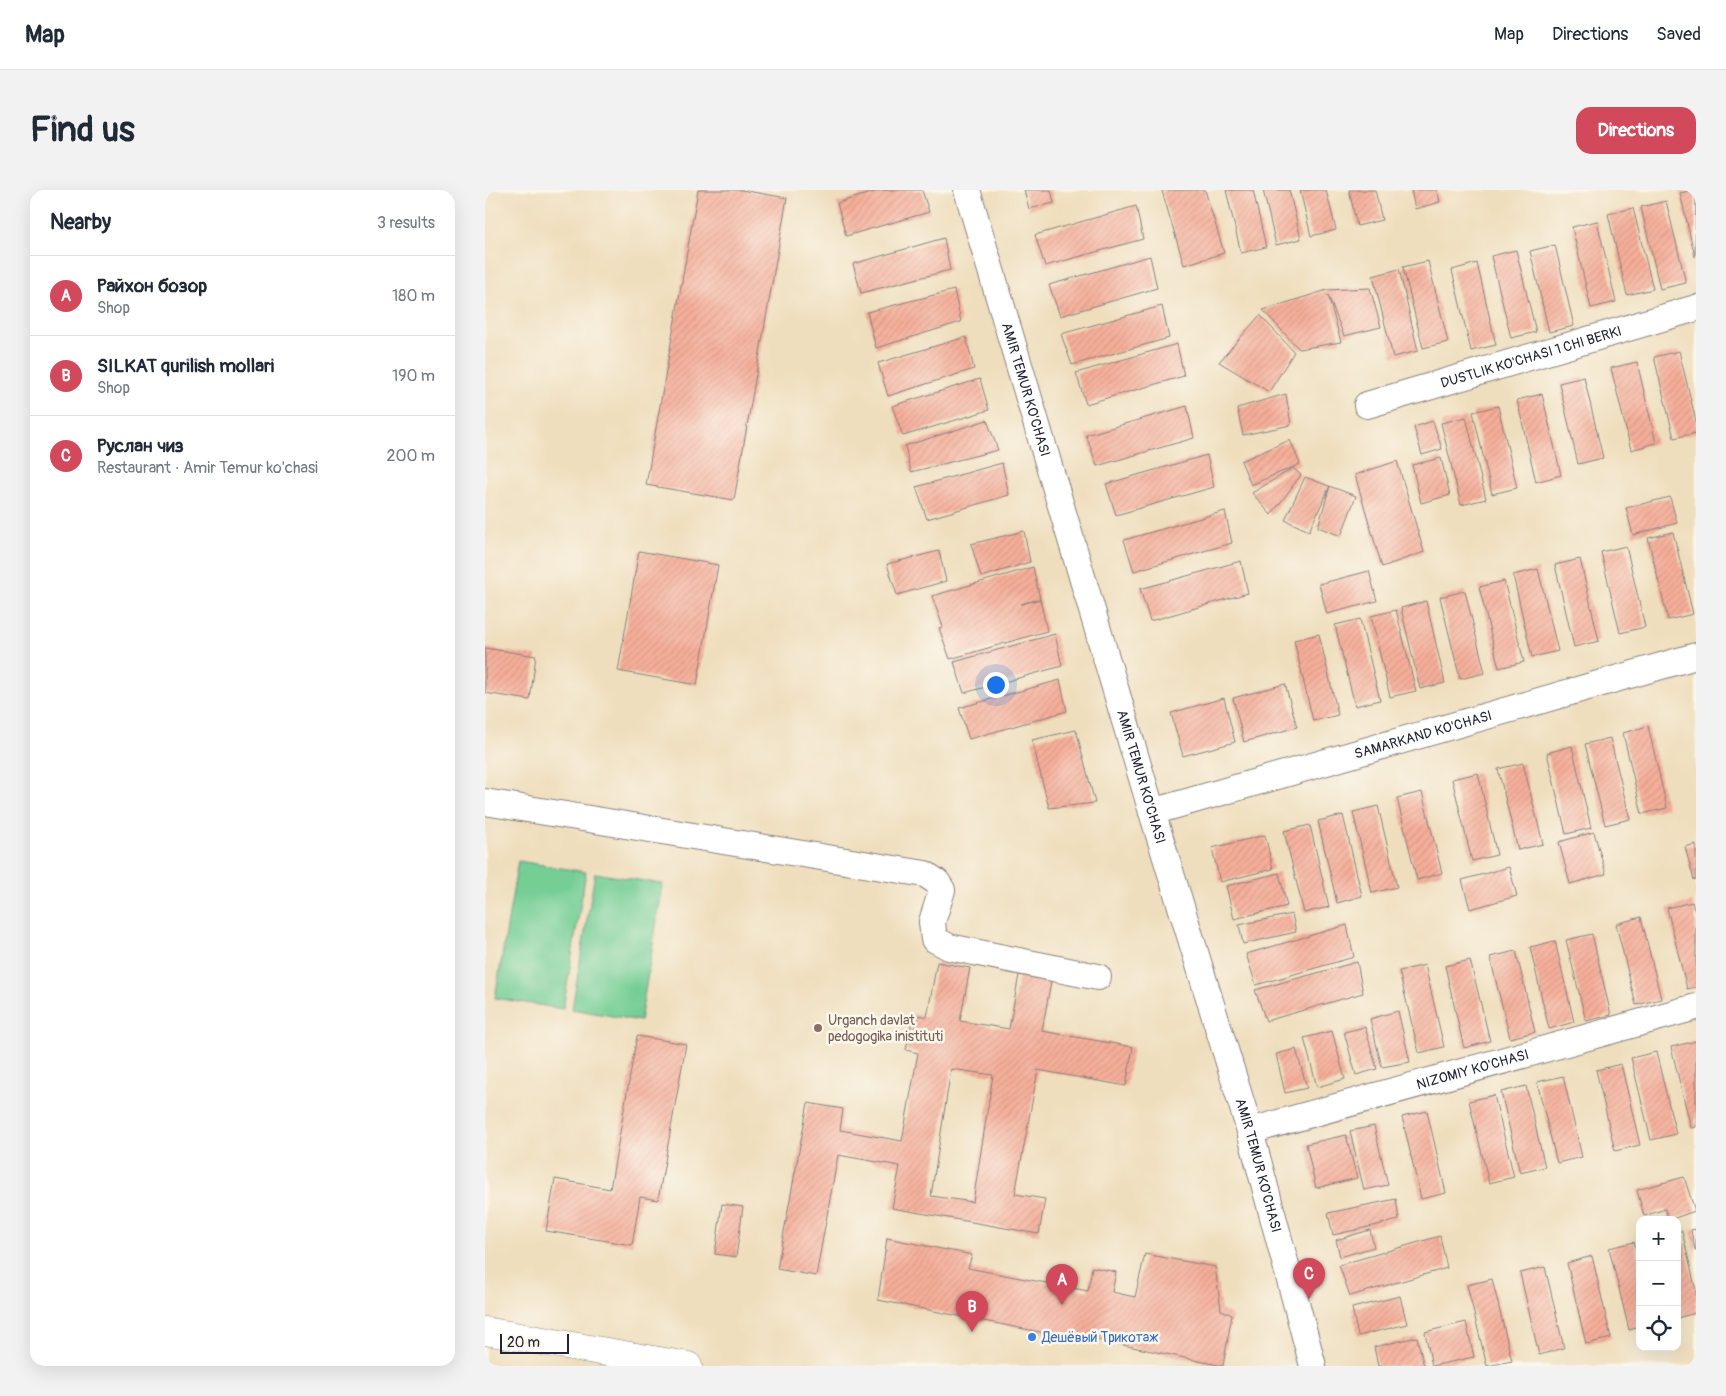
<!DOCTYPE html>
<meta charset="utf-8">
<style>
:root{--surface:#fff;--page:#f2f2f3;--text:#1f2937;--muted:#747a83;--line:#e0e1e3;--accent:#d1495b}
body{margin:0;font-family:Pangolin,sans-serif;background:var(--page);color:var(--text)}
.controls{position:absolute;right:15px;bottom:15px;display:grid;overflow:hidden;border-radius:10px;box-shadow:0 5px 20px #0002}
.controls button{width:45px;height:45px;display:grid;place-items:center;padding:0;border:0;border-bottom:1px solid var(--line);background:var(--surface);color:var(--text);font:25px sans-serif}
.scale{position:absolute;left:15px;bottom:12px;width:69px;box-sizing:border-box;padding-left:5px;border:2px solid #22223b;border-top:0;font-size:14px;line-height:18px;white-space:nowrap;color:#22223b;-webkit-text-stroke:4px #fbf7ec;paint-order:stroke}
.you{position:absolute;left:510px;top:494px;width:18px;height:18px;margin:-12px;border:4px solid #fff;border-radius:50%;background:#1a73e8;box-shadow:0 0 0 8px #1a73e833}
.badge{display:grid;place-items:center;width:32px;height:32px;border-radius:50%;background:var(--accent);color:#fff;font-size:16px;font-weight:700}
.pin{position:absolute;translate:-50% -41px;filter:drop-shadow(0 1px 2px #0008)}
.pin::after{content:'';position:absolute;top:26px;width:18px;height:15px;background:inherit;clip-path:polygon(0 0,100% 0,50% 100%)}
.list{margin:0;padding:0;list-style:none}
h2{display:flex;justify-content:space-between;align-items:center;height:65px;margin:0;padding:0 20px;font-size:21px}
h2 small{font-size:16px;font-weight:400;color:var(--muted)}
.list li{display:grid;grid-template-columns:32px 1fr auto;gap:15px;align-items:center;box-sizing:border-box;height:80px;padding:0 20px;border-top:1px solid var(--line)}
.list b{display:block;font-size:19px;white-space:nowrap}
.list p{margin:0;font-size:16px;white-space:nowrap;color:var(--muted)}
.list em{font-size:16px;font-style:normal;color:var(--muted)}
.icon{flex:none;width:28px;height:28px;fill:none;stroke:currentColor;stroke-width:2;stroke-linecap:round;stroke-linejoin:round}
.map{position:relative;flex:none;width:1211px;height:1176px;overflow:hidden;border-radius:15px}
header{display:flex;align-items:center;gap:30px;box-sizing:border-box;height:70px;padding:0 25px;background:var(--surface);border-bottom:1px solid var(--line)}
header strong{font-size:24px}
nav{display:flex;gap:28px;margin-inline-start:auto;font-size:18px}
.intro{display:flex;align-items:center;justify-content:space-between;box-sizing:border-box;height:120px;padding:0 30px}
h1{margin:0;font-size:35px}
.button{padding:12px 22px;border-radius:15px;background:var(--accent);color:#fff;font-size:18px;font-weight:700}
main{display:flex;gap:30px;padding:0 30px}
aside{flex:1;background:var(--surface);border-radius:15px;box-shadow:0 5px 20px #0002}
.map>svg:first-child{display:block}
.park{fill:#75ce94;stroke:#4c7868}
.building{fill:url(#building-hatch);fill-rule:evenodd}
.lines{fill:none;stroke-linecap:round;stroke-linejoin:round}
.minor-casing{stroke:#88807c;stroke-width:28}
.major-casing{stroke:#88807c;stroke-width:29}
.minor{stroke:#fff;stroke-width:26}
.major{stroke:#fff;stroke-width:28}
.education-dot{fill:#8d6e63;stroke:#fbf7ec;stroke-width:2}
.shop-dot{fill:#3f7fe0;stroke:#fbf7ec;stroke-width:2}
.labels{text-anchor:middle;stroke-width:5;stroke-linejoin:round;paint-order:stroke}
.street-label{font-size:14px;fill:#22223b;stroke:#fbf7ec}
.education-label{font-size:14px;fill:#785e54;stroke:#fbf7ec;text-anchor:start}
.shop-label{font-size:14px;fill:#366cbe;stroke:#fbf7ec;text-anchor:start}
</style>
<header>
<strong>Map</strong>
<nav><a>Map</a><a>Directions</a><a>Saved</a></nav>
</header>
<div class="intro"><h1>Find us</h1><a class="button">Directions</a></div>
<main>
<aside>
<h2>Nearby<small>3 results</small></h2>
<ul class="list">
<li><span class="badge">A</span><div><b>Райхон бозор</b><p>Shop</p></div><em>180 m</em></li>
<li><span class="badge">B</span><div><b>SILKAT qurilish mollari</b><p>Shop</p></div><em>190 m</em></li>
<li><span class="badge">C</span><div><b>Руслан чиз</b><p>Restaurant · Amir Temur ko'chasi</p></div><em>200 m</em></li>
</ul>
</aside>
<div class="map">
<svg width="1211" height="1176" viewBox="0 0 1211 1176">
<defs>
<pattern id="building-hatch" width="6" height="6" patternUnits="userSpaceOnUse" patternTransform="scale(1.25)"><rect width="6" height="6" fill="#f6af9a"/><path d="M-1 1l2-2M0 6l6-6M5 7l2-2" fill="none" stroke="#d39686"/></pattern>
</defs>
<rect width="100%" height="100%" fill="#fbf7ec"/>
<filter id="ink" filterUnits="userSpaceOnUse"><feTurbulence type="fractalNoise" baseFrequency=".02" numOctaves="2"/><feDisplacementMap in="SourceGraphic" scale="10" xChannelSelector="R" yChannelSelector="G"/><feConvolveMatrix kernelMatrix="1 2 1 2 8 2 1 2 1" color-interpolation-filters="sRGB"/></filter>
<filter id="wash" filterUnits="userSpaceOnUse"><feTurbulence type="fractalNoise" baseFrequency=".0096" numOctaves="4" result="noise"/><feDisplacementMap in="SourceGraphic" scale="20" xChannelSelector="R" yChannelSelector="G"/><feGaussianBlur stdDeviation="1.12" result="paint"/><feColorMatrix in="noise" values="0 0 0 0 0 0 0 0 0 0 0 0 0 0 0 0 0 1.4 0 .05"/><feComposite in="paint" operator="in"/></filter>
<g filter="url(#wash)">
<rect width="100%" height="100%" fill="#efdebd"/>
<path class="park" d="M 33,671 L 101,682 L 78,819 L 10,808 Z
M 110,683 L 178,694 L 155,831 L 87,819 Z"/>
<g id="blocks">
<path class="building" d="M 213,0 L 256,0 L 302,8 L 249,310 L 161,295 Z
M 396,0 L 437,0 L 444,22 L 361,46 L 352,13 Z
M 539,0 L 566,0 L 569,13 L 544,19 Z
M 680,0 L 720,0 L 739,63 L 699,75 L 677,1 Z
M 741,0 L 768,0 L 781,57 L 756,63 Z
M 778,0 L 804,0 L 816,49 L 791,55 Z
M 815,0 L 841,0 L 851,40 L 826,46 Z
M 864,0 L 890,0 L 897,30 L 872,36 Z
M 926,0 L 952,0 L 955,12 L 930,19 Z
M 1209,0 L 1211,0 L 1210,67 L 1195,3 Z
M 1181,11 L 1201,93 L 1175,99 L 1156,17 Z
M 651,16 L 658,49 L 560,76 L 550,45 Z
M 1148,18 L 1168,99 L 1142,105 L 1123,24 Z
M 1112,31 L 1131,112 L 1106,118 L 1087,37 Z
M 459,48 L 465,80 L 376,103 L 368,74 Z
M 1070,55 L 1089,136 L 1064,142 L 1045,61 Z
M 1031,60 L 1051,142 L 1026,148 L 1006,66 Z
M 665,66 L 672,98 L 575,126 L 564,95 Z
M 943,71 L 963,152 L 938,158 L 918,77 Z
M 992,73 L 1011,155 L 986,161 L 967,80 Z
M 914,79 L 933,161 L 908,167 L 888,86 Z
M 885,98 L 896,137 L 859,146 L 843,105 L 856,152 L 814,159 L 778,120 L 842,100 Z
M 469,100 L 476,132 L 391,158 L 382,122 Z
M 677,116 L 684,148 L 587,175 L 576,144 Z
M 775,125 L 809,162 L 784,202 L 734,172 Z
M 481,147 L 489,179 L 403,206 L 393,173 Z
M 692,154 L 699,186 L 601,214 L 591,183 Z
M 1194,161 L 1211,231 L 1211,243 L 1189,248 L 1169,167 Z
M 1152,172 L 1171,253 L 1146,260 L 1126,178 Z
M 1099,187 L 1118,268 L 1093,274 L 1074,193 Z
M 495,189 L 504,220 L 418,246 L 407,216 Z
M 801,204 L 806,235 L 758,245 L 752,218 Z
M 1057,204 L 1076,285 L 1051,292 L 1032,210 Z
M 702,216 L 709,248 L 612,276 L 601,245 Z
M 1013,216 L 1032,298 L 1007,304 L 988,222 Z
M 981,227 L 1001,309 L 976,315 L 956,233 Z
M 502,230 L 513,260 L 426,282 L 420,256 Z
M 948,231 L 957,259 L 937,265 L 929,237 Z
M 805,250 L 815,274 L 766,295 L 756,271 Z
M 722,265 L 729,297 L 631,325 L 621,294 Z
M 956,268 L 965,305 L 936,313 L 927,275 Z
M 912,271 L 939,362 L 897,377 L 870,285 Z
M 517,273 L 524,305 L 442,329 L 431,297 Z
M 808,278 L 816,285 L 786,325 L 767,303 Z
M 820,287 L 871,306 L 856,346 L 833,337 L 845,296 L 824,341 L 800,330 Z
M 1185,307 L 1192,333 L 1148,345 L 1141,318 Z
M 740,321 L 747,353 L 649,381 L 639,350 Z
M 539,341 L 545,372 L 496,387 L 486,354 Z
M 1188,342 L 1208,424 L 1183,430 L 1163,348 Z
M 1141,356 L 1160,437 L 1135,443 L 1116,362 Z
M 154,361 L 233,375 L 212,495 L 133,481 Z
M 454,361 L 461,391 L 412,405 L 402,374 Z
M 1095,369 L 1114,451 L 1089,457 L 1070,375 Z
M 756,371 L 763,403 L 665,431 L 655,399 Z
M 548,377 L 555,409 L 536,414 L 555,409 L 562,441 L 465,469 L 454,438 L 458,437 L 447,406 Z
M 1053,379 L 1073,461 L 1047,467 L 1028,385 Z
M 884,381 L 892,411 L 842,424 L 834,394 Z
M 1019,391 L 1039,472 L 1014,478 L 994,397 Z
M 980,401 L 1000,483 L 975,489 L 955,407 Z
M 941,411 L 960,493 L 935,499 L 916,418 Z
M 911,420 L 931,501 L 905,507 L 886,426 Z
M 875,429 L 895,510 L 870,516 L 850,435 Z
M 570,444 L 577,476 L 479,503 L 469,472 Z
M 834,444 L 853,525 L 828,531 L 809,450 Z
M 0,458 L 51,466 L 45,510 L 0,503 Z
M 575,490 L 582,521 L 484,549 L 474,518 Z
M 800,494 L 812,537 L 759,552 L 748,508 Z
M 739,508 L 750,552 L 698,566 L 686,523 Z
M 1163,536 L 1182,618 L 1157,624 L 1138,543 Z
M 591,540 L 610,613 L 564,618 L 547,550 Z
M 1125,548 L 1145,629 L 1120,635 L 1100,554 Z
M 1087,556 L 1106,638 L 1081,644 L 1062,563 Z
M 1038,573 L 1058,654 L 1033,660 L 1013,579 Z
M 993,583 L 1012,665 L 987,671 L 967,589 Z
M 937,602 L 957,683 L 932,690 L 912,608 Z
M 893,616 L 912,697 L 887,703 L 868,622 Z
M 858,625 L 877,706 L 852,713 L 833,631 Z
M 825,635 L 844,717 L 819,723 L 799,641 Z
M 1109,642 L 1121,684 L 1085,694 L 1074,652 Z
M 780,645 L 788,679 L 735,692 L 727,658 Z
M 1211,654 L 1211,689 L 1209,690 L 1200,657 Z
M 1024,677 L 1032,706 L 985,719 L 977,690 Z
M 794,683 L 802,716 L 749,729 L 741,696 Z
M 1207,712 L 1211,726 L 1211,797 L 1202,799 L 1182,718 Z
M 807,724 L 811,742 L 758,754 L 754,735 Z
M 1156,727 L 1176,809 L 1151,815 L 1131,734 Z
M 862,735 L 869,767 L 771,795 L 761,764 Z
M 1107,744 L 1126,825 L 1101,831 L 1081,750 Z
M 1070,751 L 1089,832 L 1064,839 L 1045,757 Z
M 1031,761 L 1050,842 L 1025,848 L 1005,767 Z
M 985,770 L 1005,851 L 979,858 L 960,776 Z
M 452,772 L 485,778 L 475,831 L 524,839 L 534,785 L 566,791 L 557,841 L 648,857 L 641,896 L 553,880 L 530,1004 L 560,1009 L 554,1044 L 407,1018 L 415,976 L 353,965 L 331,1086 L 292,1079 L 323,913 L 358,919 L 355,940 L 417,951 L 433,863 L 421,860 L 428,824 L 442,827 ZM 466,879 L 508,885 L 488,1012 L 446,1006 Z
M 872,772 L 878,803 L 781,831 L 770,800 Z
M 940,775 L 959,857 L 934,863 L 914,781 Z
M 913,821 L 925,872 L 897,877 L 885,829 Z
M 880,837 L 892,879 L 871,885 L 859,842 Z
M 847,841 L 860,889 L 832,897 L 819,848 Z
M 152,846 L 201,854 L 173,1010 L 155,1007 L 147,1055 L 61,1041 L 70,989 L 125,999 Z
M 1211,851 L 1211,937 L 1206,938 L 1186,857 Z
M 811,859 L 822,898 L 800,903 L 791,864 Z
M 1171,862 L 1191,944 L 1166,950 L 1146,868 Z
M 1136,874 L 1155,955 L 1130,961 L 1111,880 Z
M 1078,886 L 1097,967 L 1072,973 L 1052,892 Z
M 1041,896 L 1060,977 L 1035,983 L 1016,902 Z
M 1009,905 L 1029,987 L 1004,993 L 984,911 Z
M 942,921 L 961,1003 L 936,1009 L 917,927 Z
M 889,936 L 903,995 L 879,1000 L 865,941 Z
M 861,945 L 872,988 L 831,998 L 821,954 Z
M 1199,987 L 1210,1021 L 1184,1030 L 1180,1019 L 1159,1026 L 1152,1000 Z
M 911,1009 L 914,1030 L 848,1045 L 843,1023 Z
M 237,1014 L 258,1017 L 251,1067 L 230,1064 Z
M 1211,1039 L 1211,1060 L 1210,1060 L 1206,1040 Z
M 885,1040 L 889,1057 L 855,1067 L 851,1050 Z
M 1197,1041 L 1211,1101 L 1211,1123 L 1192,1128 L 1192,1042 Z
M 955,1046 L 962,1078 L 865,1106 L 854,1075 Z
M 402,1048 L 487,1065 L 483,1078 L 603,1101 L 607,1077 L 631,1082 L 627,1102 L 650,1107 L 660,1064 L 730,1077 L 736,1120 L 747,1125 L 738,1176 L 581,1143 L 580,1147 L 393,1110 Z
M 1149,1052 L 1155,1074 L 1155,1137 L 1144,1140 L 1124,1058 Z
M 1107,1066 L 1126,1148 L 1101,1154 L 1082,1073 Z
M 1060,1077 L 1079,1158 L 1054,1165 L 1035,1083 Z
M 1007,1089 L 1027,1171 L 1002,1176 L 982,1095 Z
M 915,1106 L 922,1134 L 873,1146 L 867,1118 Z
M 981,1132 L 989,1167 L 947,1176 L 940,1142 Z
M 932,1147 L 939,1176 L 893,1176 L 889,1157 Z"/>
</g>
</g>
<g filter="url(#ink)">
<use href="#blocks" fill-opacity="0" stroke="#88807c" stroke-width="1"/>
<g class="lines">
<defs>
<g id="minor">
<path id="s1" d="M 482,0 L 667,622 L 765,941 L 828,1176"/>
<path id="s2" d="M 882,215 L 1211,118"/>
<path d="M 0,612 L 440,684 L 452,692 L 457,700 L 447,732 L 449,749 L 464,757 L 613,787"/>
<path id="s3" d="M 667,622 L 1211,466"/>
<path id="s4" d="M 765,941 L 1211,817"/>
</g>
<path id="major" d="M 0,1141 L 203,1176"/>
</defs>
<use href="#minor" class="minor-casing"/>
<use href="#major" class="major-casing"/>
<use href="#minor" class="minor"/>
<use href="#major" class="major"/>
</g>
</g>
<circle class="education-dot" cx="333" cy="838" r="5"/>
<circle class="shop-dot" cx="547" cy="1147" r="5"/>
<g class="labels">
<g class="street-label">
<text dy="5" stroke="none"><textPath href="#s2" startOffset="171">DUSTLIK KO'CHASI 1 CHI BERKI</textPath></text>
<text dy="5" stroke="none"><textPath href="#s1" startOffset="208">AMIR TEMUR KO'CHASI</textPath></text>
<text dy="5" stroke="none"><textPath href="#s3" startOffset="282">SAMARKAND KO'CHASI</textPath></text>
<text dy="5" stroke="none"><textPath href="#s1" startOffset="612">AMIR TEMUR KO'CHASI</textPath></text>
<text dy="5" stroke="none"><textPath href="#s4" startOffset="231">NIZOMIY KO'CHASI</textPath></text>
<text dy="5" stroke="none"><textPath href="#s1" startOffset="1018">AMIR TEMUR KO'CHASI</textPath></text>
</g>
<g class="education-label">
<text x="343" y="835">Urganch davlat<tspan x="343" dy="16">pedogogika inistituti</tspan></text>
</g>
<g class="shop-label">
<text x="557" y="1152">Дешёвый Трикотаж</text>
</g>
</g>
</svg>
<div class="controls">
<button>+</button>
<button>−</button>
<button><svg class="icon" aria-label="locate" viewBox="0 0 24 24"><circle cx="12" cy="12" r="6"/><path d="M12 2v4M12 18v4M2 12h4M18 12h4"/></svg></button>
</div>
<div class="scale">20 m</div>
<div class="you"></div>
<div class="pin badge" style="left:577px;top:1115px">A</div>
<div class="pin badge" style="left:487px;top:1142px">B</div>
<div class="pin badge" style="left:824px;top:1109px">C</div>
</div>
</main>
